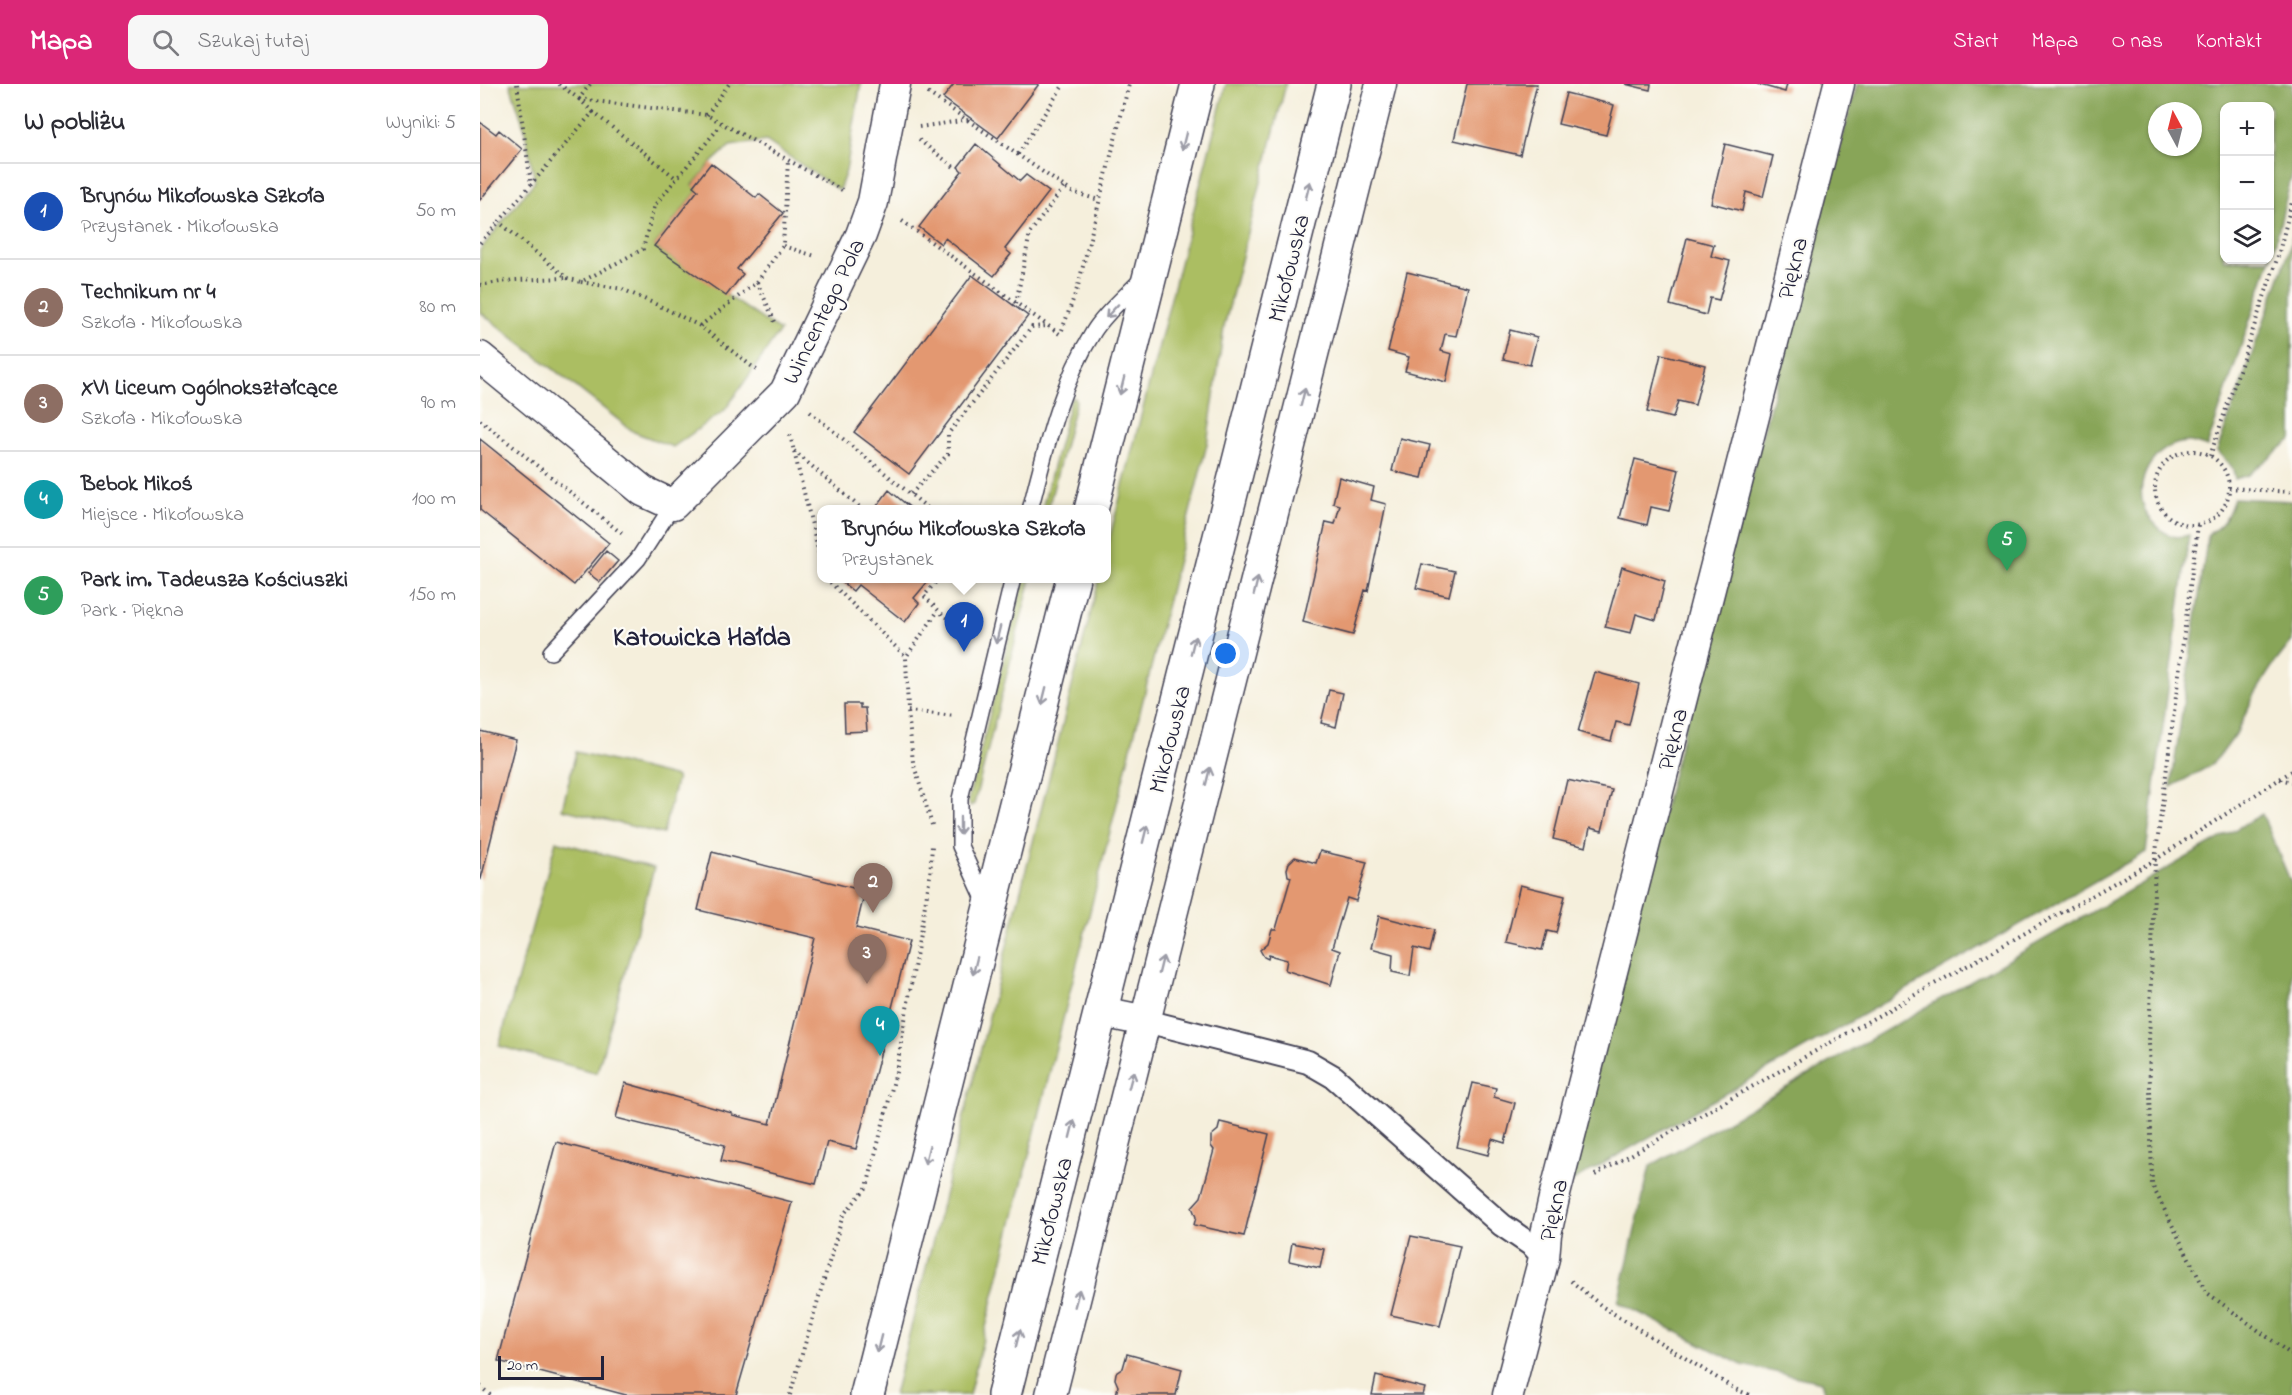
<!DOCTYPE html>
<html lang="pl">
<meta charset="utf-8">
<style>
:root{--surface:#fff;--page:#f7f7f7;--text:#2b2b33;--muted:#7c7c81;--line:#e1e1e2;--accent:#db2777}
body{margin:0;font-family:"Indie Flower",sans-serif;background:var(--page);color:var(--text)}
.controls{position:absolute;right:18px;top:18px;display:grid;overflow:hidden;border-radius:12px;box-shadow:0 2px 4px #0004}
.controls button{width:54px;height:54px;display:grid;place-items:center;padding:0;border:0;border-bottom:2px solid var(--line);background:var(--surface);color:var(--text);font:30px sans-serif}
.compass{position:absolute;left:1668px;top:18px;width:54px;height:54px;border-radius:50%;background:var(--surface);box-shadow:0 2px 4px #0004;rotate:353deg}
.scale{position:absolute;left:18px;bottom:15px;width:106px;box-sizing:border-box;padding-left:6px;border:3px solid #22223b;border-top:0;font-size:16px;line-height:21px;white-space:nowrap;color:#22223b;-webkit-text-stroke:4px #fdfcf7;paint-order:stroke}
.you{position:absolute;left:746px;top:570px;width:21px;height:21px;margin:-15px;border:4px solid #fff;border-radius:50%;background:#1a73e8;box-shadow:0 0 0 9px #1a73e833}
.badge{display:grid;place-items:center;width:39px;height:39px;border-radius:50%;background:var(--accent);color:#fff;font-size:20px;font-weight:700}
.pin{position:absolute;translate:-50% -50px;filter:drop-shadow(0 2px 3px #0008)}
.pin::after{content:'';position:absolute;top:32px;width:21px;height:18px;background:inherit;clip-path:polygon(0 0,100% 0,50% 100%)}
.popup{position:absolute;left:337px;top:421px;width:294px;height:78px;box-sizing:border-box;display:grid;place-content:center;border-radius:12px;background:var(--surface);filter:drop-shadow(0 2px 4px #0005);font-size:20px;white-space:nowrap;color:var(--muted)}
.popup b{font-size:22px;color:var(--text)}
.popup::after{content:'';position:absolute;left:50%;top:100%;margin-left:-12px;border:12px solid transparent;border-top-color:var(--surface)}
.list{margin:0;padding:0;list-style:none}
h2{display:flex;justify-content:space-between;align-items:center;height:78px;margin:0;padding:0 24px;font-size:26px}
h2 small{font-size:20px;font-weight:400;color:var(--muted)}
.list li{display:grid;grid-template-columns:39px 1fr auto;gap:18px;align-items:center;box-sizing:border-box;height:96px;padding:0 24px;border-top:2px solid var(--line)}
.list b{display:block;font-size:22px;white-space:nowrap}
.list p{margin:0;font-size:20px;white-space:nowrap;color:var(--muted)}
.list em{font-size:20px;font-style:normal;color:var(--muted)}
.icon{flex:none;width:33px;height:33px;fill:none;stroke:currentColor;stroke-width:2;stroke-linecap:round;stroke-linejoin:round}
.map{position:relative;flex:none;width:1812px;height:1311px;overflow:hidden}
header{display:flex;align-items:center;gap:36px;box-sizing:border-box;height:84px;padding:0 30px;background:var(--accent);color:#fff}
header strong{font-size:28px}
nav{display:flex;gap:33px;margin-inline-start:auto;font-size:21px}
.search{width:420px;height:54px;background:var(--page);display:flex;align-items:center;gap:15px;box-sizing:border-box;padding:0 21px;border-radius:12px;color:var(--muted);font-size:22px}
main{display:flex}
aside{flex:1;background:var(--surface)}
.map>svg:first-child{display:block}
.green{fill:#abbe62;stroke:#66704e;stroke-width:1.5}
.forest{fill:#88a558;stroke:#55644a;stroke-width:1.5;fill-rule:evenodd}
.building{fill:#e39871}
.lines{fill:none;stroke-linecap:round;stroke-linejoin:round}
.service-casing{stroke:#424153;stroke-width:18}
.pedestrian-casing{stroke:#424153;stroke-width:26}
.minor-casing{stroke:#424153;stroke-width:33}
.secondary-casing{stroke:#424153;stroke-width:36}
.path{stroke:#424153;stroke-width:4;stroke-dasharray:1.5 4.5;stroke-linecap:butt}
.service{stroke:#fff;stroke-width:15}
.pedestrian{stroke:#fff;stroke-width:22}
.minor{stroke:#fff;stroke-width:30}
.secondary{stroke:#fff;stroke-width:33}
.oneway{stroke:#9c9ca7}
.labels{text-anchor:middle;stroke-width:4.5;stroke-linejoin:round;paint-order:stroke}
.street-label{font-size:24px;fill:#22223b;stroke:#fdfcf7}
.neighbourhood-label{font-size:26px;font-weight:bold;fill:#22223b;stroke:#fdfcf7}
</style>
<header>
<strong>Mapa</strong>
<div class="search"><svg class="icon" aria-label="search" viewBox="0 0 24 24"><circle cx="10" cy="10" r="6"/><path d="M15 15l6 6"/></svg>Szukaj tutaj</div>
<nav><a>Start</a><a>Mapa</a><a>O nas</a><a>Kontakt</a></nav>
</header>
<main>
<aside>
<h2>W pobliżu<small>Wyniki: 5</small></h2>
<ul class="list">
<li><span class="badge" style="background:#1a4fb4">1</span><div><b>Brynów Mikołowska Szkoła</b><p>Przystanek · Mikołowska</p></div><em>50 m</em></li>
<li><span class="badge" style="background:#8d6e63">2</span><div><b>Technikum nr 4</b><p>Szkoła · Mikołowska</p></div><em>80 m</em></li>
<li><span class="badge" style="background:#8d6e63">3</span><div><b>XVI Liceum Ogólnokształcące</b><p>Szkoła · Mikołowska</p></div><em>90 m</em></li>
<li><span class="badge" style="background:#0f9aa8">4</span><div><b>Bebok Mikoś</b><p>Miejsce · Mikołowska</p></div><em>100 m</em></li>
<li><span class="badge" style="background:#2e9e5b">5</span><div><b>Park im. Tadeusza Kościuszki</b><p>Park · Piękna</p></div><em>150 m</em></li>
</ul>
</aside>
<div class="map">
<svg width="1812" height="1311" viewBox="0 0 1812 1311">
<rect width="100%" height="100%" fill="#fdfcf7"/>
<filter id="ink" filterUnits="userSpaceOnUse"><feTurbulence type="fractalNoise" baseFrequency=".0167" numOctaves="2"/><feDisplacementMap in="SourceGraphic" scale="12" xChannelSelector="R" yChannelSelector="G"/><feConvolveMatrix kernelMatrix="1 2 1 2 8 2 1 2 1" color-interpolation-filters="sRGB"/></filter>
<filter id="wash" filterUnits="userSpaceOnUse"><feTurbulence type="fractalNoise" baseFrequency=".008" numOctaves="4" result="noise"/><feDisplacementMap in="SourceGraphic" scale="24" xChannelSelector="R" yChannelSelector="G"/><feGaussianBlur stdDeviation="1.35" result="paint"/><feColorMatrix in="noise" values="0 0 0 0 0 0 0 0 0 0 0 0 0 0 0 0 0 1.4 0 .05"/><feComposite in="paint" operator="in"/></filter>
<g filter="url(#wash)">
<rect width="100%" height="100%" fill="#f5efdc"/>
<path class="green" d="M 30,0 L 381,0 L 366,87 L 359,106 L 286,57 L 250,62 L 231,79 L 213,101 L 218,106 L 174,162 L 300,247 L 245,326 L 193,363 L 154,348 L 0,228 L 0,166 L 55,97 L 44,43 Z
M 746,0 L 806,0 L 744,243 L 727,360 L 489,1311 L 414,1311 L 619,495 L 626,494 L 627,464 Z
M 591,314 L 595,314 L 596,317 L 568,425 L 562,425 Z
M 544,495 L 551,495 L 494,720 L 490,722 L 488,716 Z
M 96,668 L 197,693 L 183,750 L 82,725 Z
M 76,757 L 174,784 L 117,989 L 19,962 Z"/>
<path class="forest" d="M 1377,0 L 1812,0 L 1812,90 L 1794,165 L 1727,363 C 1721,361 1714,358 1709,358 C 1674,358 1650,400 1667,430 C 1669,434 1674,438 1676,441 C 1687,452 1694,455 1709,451 L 1666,768 L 1086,1101 L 1250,470 ZM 1744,22 L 1790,22 L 1790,176 L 1744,176 ZM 1677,27 L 1713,27 L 1713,63 L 1677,63 Z
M 1812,153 L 1812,355 L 1768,391 L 1755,395 L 1752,383 L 1737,367 L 1808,170 Z
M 1754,414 L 1812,417 L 1812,557 L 1791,584 L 1775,610 L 1756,650 L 1742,669 L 1730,682 L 1691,703 L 1728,450 C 1744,442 1749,430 1754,414 Z
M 1782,730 L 1812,801 L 1812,1311 L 1345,1311 L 1341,1298 L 1262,1281 L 1138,1218 L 1170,1082 Z"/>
<g id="blocks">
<path class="building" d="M 474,0 L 559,0 L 518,54 L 463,14 Z
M 987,0 L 1057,0 L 1040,71 L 974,56 Z
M 1145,0 L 1171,0 L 1170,6 Z
M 1277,0 L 1307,0 L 1305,8 Z
M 1086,9 L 1134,21 L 1126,51 L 1078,40 Z
M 0,38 L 16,50 L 19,46 L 42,65 L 0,116 Z
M 496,60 L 540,97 L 546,91 L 569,108 L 525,165 L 531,170 L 514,192 L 465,154 L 461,160 L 439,143 L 482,87 L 478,83 Z
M 1245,60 L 1293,72 L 1283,113 L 1266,108 L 1262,127 L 1231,119 Z
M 231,79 L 276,114 L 279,110 L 303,129 L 257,185 L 263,190 L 246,212 L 174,162 L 218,106 L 213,102 Z
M 1207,154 L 1234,161 L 1231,172 L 1250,177 L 1239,216 L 1230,214 L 1226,231 L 1190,221 Z
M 927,188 L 988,203 L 976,252 L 965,250 L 961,267 L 972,270 L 966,298 L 925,287 L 929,273 L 908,267 Z
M 492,191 L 548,232 L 429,390 L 374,348 Z
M 1030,246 L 1057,253 L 1050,281 L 1023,275 Z
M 1181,270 L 1225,281 L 1215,321 L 1198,317 L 1193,334 L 1167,328 Z
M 920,354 L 950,361 L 942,394 L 912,387 Z
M 0,355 L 129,459 L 94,501 L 0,426 Z
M 1155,375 L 1199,386 L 1189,427 L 1171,423 L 1167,441 L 1140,434 Z
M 859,393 L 894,403 L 891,416 L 906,420 L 888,507 L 885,506 L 873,551 L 823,538 L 846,438 L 855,440 L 860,421 L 853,419 Z
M 409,406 L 433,426 L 394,426 Z
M 126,467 L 138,477 L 120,498 L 108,489 Z
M 942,480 L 975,487 L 969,512 L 936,504 Z
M 1142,483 L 1185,497 L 1176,536 L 1156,530 L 1151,549 L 1125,543 Z
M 358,495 L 450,495 L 434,514 L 439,519 L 425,538 L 378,501 L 373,507 Z
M 1115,588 L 1159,600 L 1149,641 L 1136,638 L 1131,657 L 1098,648 Z
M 849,606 L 863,609 L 856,643 L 841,639 Z
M 364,620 L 380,620 L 380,624 L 385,624 L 387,647 L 365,648 Z
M 0,647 L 36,656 L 1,795 L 0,794 Z
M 1087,696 L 1132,706 L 1122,747 L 1110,744 L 1106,763 L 1073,755 Z
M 840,767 L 887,778 L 876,817 L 867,814 L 852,864 L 860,867 L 851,901 L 805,886 L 807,876 L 789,871 L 788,875 L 784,873 L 780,866 L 788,859 L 792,845 L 796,845 L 811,793 L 808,792 L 807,785 L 809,779 L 815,773 L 836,779 Z
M 232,768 L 385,807 L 376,844 L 429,857 L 376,1065 L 347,1058 L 336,1100 L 241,1077 L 245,1061 L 136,1034 L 145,999 L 252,1029 L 252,1031 L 290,1040 L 335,854 L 218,826 Z
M 1040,801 L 1085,812 L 1076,849 L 1067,847 L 1062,866 L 1026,858 Z
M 899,832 L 954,846 L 949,868 L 934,864 L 930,892 L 912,888 L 913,870 L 891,864 Z
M 993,999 L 1016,1004 L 1014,1013 L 1035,1019 L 1025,1059 L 1012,1055 L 1008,1071 L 977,1063 Z
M 740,1038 L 789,1050 L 764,1152 L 714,1141 L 716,1133 L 712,1123 L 721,1113 L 734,1066 L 731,1062 L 731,1052 L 738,1046 Z
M 76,1058 L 312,1118 L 256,1311 L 146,1311 L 18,1277 Z
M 931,1152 L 980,1162 L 960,1242 L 911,1231 Z
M 812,1159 L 844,1165 L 840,1184 L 809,1177 Z
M 647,1270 L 702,1285 L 696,1311 L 636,1311 L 638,1302 L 635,1295 L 636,1289 L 643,1284 Z
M 896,1292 L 945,1304 L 943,1311 L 892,1311 Z"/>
</g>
</g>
<g filter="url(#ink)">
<use href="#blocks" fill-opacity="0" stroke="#424153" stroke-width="1.5"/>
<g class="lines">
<defs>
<path id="service" d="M 550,426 C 566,364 580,301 614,247 C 626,228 646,212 662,195
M 71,568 L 158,475 L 193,421
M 506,819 L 480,762 L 480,715 L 533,494"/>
<path id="pedestrian" d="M 666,937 L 828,978 L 854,993 L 1022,1141 L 1053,1162 L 1064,1174"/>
<path id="minor" d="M 0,273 L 163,407 L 193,421 L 305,308 L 381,151 L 393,118 L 415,0
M 622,928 L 666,937
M 571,1311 L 901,0
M 1028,1311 L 1064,1174 L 1066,1150 L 1074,1114 L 1359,0"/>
<path id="secondary" d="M 611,426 L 718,0
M 387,1311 L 593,494
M 524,1311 L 854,0"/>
</defs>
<use href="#service" class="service-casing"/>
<use href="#pedestrian" class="pedestrian-casing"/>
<use href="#minor" class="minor-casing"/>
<use href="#secondary" class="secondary-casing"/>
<path class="path" d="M 37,0 L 51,100
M 79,0 L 99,15 L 110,0
M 448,9 L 592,108 L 619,116
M 99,15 L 227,31 L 362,106
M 99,15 L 113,28 L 19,138 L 87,194 L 101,198 L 163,165 L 174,122 L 241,41
M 113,28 L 197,95
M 227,31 L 249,0
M 439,43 L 488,36
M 439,56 L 474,83
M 538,70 L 584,0
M 422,137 L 581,251
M 0,159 L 19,138
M 303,162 L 335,172
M 101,198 L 142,205 L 184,224 L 220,242 L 279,288
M 277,198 L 295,238
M 0,201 L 34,196 L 86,194
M 536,219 L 550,149 L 584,103
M 220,242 L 277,198 L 303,162 L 308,77
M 582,246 L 598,202 L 649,0
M 330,328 L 450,426
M 0,336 L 145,452
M 310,351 L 342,482
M1675 404a37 37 0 1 1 74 0a37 37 0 1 1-74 0Z
M 314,367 L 383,426
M 1730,372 L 1798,172 L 1812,118
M 1749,404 L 1812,408
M 431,410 L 468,370 L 468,350 L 552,243 L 568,242
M 1718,441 L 1675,776 L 1669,958 L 1672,1101 L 1726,1208 L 1812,1271
M 346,494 L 426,573
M 459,494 L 444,512 L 463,531 L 495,549
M 428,627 L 475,632
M 1800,695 L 1812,698
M 452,741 L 433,678 L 428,627 L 426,573 L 458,527
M 1115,1091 L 1675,776 L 1812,687
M 1091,1197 L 1123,1223 L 1255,1305 L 1270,1311
M 0,1302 L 10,1311
M 310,1311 L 363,1131 L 387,1103 L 416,988 L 450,792 L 452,762"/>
<use href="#service" class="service"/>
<use href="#pedestrian" class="pedestrian"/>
<use href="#minor" class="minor"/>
<use href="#secondary" class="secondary"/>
</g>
<defs><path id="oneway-shaft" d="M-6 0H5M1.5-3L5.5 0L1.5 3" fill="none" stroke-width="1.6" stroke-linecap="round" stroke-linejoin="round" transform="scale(1.5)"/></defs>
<g class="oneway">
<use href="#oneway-shaft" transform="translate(704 57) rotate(104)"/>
<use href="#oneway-shaft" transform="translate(828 106) rotate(-76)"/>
<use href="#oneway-shaft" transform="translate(632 227) rotate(133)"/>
<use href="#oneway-shaft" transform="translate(642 302) rotate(104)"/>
<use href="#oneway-shaft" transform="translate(823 313) rotate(-76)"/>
<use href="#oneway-shaft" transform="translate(776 502) rotate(-76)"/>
<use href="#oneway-shaft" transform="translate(518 551) rotate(104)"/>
<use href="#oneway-shaft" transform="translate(713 561) rotate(-76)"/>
<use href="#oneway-shaft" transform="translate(564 612) rotate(104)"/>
<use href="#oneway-shaft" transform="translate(728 692) rotate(-76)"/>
<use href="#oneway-shaft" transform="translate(480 742) rotate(90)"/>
<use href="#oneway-shaft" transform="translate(665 750) rotate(-76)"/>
<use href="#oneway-shaft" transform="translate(681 881) rotate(-76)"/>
<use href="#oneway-shaft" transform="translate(495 882) rotate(104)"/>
<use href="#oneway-shaft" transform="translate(651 996) rotate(-75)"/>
<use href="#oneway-shaft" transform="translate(592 1045) rotate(-76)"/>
<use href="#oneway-shaft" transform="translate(447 1071) rotate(104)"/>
<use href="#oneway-shaft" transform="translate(597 1214) rotate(-75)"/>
<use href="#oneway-shaft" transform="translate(538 1254) rotate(-76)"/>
<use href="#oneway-shaft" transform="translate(399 1260) rotate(104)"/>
</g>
</g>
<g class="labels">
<g class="street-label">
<text transform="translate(808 184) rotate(-76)" y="8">Mikołowska</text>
<text transform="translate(1312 184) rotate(-76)" y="8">Piękna</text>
<text transform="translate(343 227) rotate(-64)" y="8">Wincentego Pola</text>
<text transform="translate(689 655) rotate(-76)" y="8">Mikołowska</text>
<text transform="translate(1192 655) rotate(-76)" y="8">Piękna</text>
<text transform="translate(1073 1126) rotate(-78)" y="8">Piękna</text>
<text transform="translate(571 1127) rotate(-76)" y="8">Mikołowska</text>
</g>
<g class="neighbourhood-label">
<text x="222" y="561">Katowicka Hałda</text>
</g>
</g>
</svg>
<div class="controls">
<button>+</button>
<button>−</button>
<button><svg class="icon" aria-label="layers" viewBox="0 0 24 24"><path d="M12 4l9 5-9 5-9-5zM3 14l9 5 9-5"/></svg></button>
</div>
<svg class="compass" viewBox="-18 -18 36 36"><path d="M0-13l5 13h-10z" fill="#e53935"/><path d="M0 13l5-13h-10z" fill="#7c7c81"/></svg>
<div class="scale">20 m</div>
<div class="you"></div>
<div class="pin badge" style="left:484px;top:568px;background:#1a4fb4">1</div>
<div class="popup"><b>Brynów Mikołowska Szkoła</b>Przystanek</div>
<div class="pin badge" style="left:393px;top:829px;background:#8d6e63">2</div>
<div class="pin badge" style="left:387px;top:900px;background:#8d6e63">3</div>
<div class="pin badge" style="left:400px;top:972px;background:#0f9aa8">4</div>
<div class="pin badge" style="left:1527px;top:487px;background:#2e9e5b">5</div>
</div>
</main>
